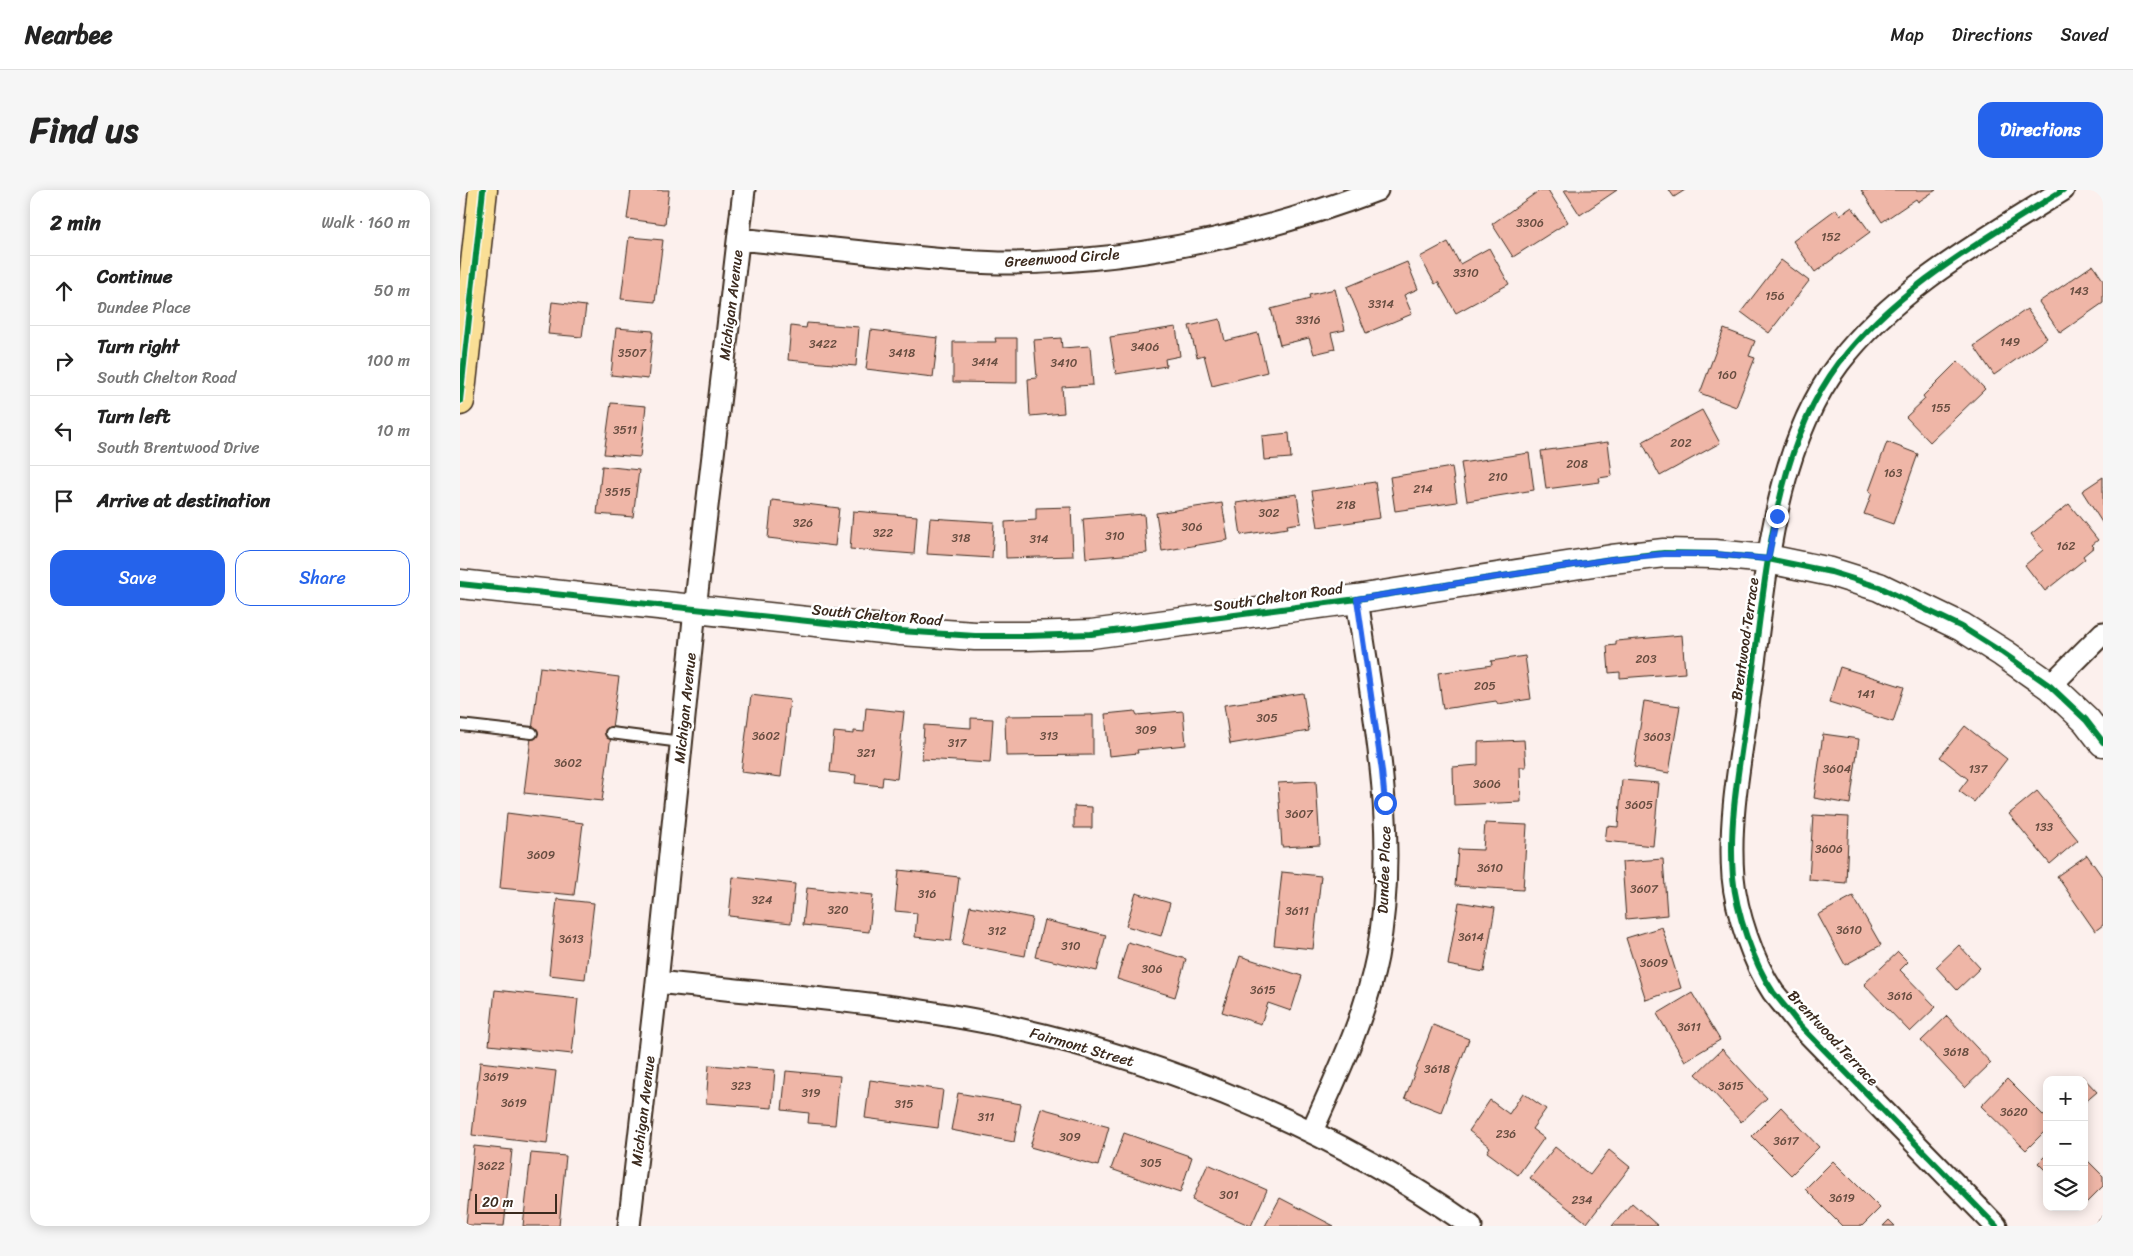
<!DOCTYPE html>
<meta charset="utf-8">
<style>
:root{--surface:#fff;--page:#f6f6f6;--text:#222;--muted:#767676;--line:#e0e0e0;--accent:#2563eb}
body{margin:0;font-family:Sriracha,sans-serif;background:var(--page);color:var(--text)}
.controls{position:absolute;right:15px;bottom:15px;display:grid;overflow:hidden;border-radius:10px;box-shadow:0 2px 12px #0003}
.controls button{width:45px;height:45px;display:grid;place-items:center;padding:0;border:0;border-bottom:1px solid var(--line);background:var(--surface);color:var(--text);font:25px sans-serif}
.scale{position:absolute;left:15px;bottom:12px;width:82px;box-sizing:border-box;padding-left:5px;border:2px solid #3b2a1e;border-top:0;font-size:14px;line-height:18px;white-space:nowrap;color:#3b2a1e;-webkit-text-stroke:4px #fff;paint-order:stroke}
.stop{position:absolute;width:15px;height:15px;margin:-11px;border:4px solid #2563eb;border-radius:50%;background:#fff}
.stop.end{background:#2563eb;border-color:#fff;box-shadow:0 1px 5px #0008}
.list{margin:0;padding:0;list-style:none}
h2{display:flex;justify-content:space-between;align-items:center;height:65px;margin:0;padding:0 20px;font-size:21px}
h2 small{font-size:16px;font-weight:400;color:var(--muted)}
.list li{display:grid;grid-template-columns:32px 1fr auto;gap:15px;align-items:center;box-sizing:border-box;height:70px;padding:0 20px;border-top:1px solid var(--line)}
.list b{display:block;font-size:19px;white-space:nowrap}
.list p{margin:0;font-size:16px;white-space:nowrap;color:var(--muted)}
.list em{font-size:16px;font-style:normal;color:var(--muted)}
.actions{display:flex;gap:10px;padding:15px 20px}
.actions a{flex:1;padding:11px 0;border:1px solid var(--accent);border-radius:15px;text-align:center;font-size:18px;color:var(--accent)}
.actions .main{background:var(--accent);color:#fff}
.icon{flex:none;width:28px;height:28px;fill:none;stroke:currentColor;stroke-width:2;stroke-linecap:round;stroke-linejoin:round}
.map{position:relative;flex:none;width:1643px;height:1036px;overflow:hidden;border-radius:15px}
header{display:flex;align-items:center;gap:30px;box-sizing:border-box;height:70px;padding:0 25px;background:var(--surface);border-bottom:1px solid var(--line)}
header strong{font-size:24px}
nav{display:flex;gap:28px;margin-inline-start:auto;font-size:18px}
.intro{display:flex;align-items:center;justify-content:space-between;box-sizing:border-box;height:120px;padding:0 30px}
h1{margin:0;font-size:35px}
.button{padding:12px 22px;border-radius:15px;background:var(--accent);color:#fff;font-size:18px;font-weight:700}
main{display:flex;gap:30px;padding:0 30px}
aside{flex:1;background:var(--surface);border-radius:15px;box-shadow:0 2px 12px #0003}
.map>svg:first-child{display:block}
.building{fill:#efb6a7;stroke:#3b2a1e}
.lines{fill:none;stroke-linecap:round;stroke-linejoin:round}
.service-casing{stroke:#3b2a1e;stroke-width:14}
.minor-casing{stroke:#3b2a1e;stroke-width:25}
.secondary-casing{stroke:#3b2a1e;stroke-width:31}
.primary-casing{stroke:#3b2a1e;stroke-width:31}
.service{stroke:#fff;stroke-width:10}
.minor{stroke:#fff;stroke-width:21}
.secondary{stroke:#fff;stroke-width:28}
.primary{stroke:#fadf96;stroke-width:28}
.cycleway-casing{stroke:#fff;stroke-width:9}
.cycleway{stroke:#00873e;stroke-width:6}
.route{stroke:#2563eb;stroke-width:6}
.labels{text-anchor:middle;stroke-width:5;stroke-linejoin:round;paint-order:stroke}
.number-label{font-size:12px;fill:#684d40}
.street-label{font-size:15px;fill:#3b2a1e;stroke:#fff}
</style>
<header>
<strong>Nearbee</strong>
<nav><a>Map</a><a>Directions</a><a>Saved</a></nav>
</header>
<div class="intro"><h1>Find us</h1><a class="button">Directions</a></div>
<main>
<aside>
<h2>2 min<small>Walk · 160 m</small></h2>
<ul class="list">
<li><svg class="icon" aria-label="ahead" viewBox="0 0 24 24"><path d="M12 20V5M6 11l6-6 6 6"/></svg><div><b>Continue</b><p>Dundee Place</p></div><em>50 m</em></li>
<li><svg class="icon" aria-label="right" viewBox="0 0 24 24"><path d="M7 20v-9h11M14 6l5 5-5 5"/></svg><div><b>Turn right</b><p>South Chelton Road</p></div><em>100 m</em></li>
<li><svg class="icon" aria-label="left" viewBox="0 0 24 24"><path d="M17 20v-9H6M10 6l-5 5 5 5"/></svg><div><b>Turn left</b><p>South Brentwood Drive</p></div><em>10 m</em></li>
<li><svg class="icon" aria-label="arrive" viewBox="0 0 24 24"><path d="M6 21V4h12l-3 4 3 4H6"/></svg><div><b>Arrive at destination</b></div></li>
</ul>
<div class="actions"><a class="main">Save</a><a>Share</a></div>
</aside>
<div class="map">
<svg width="1643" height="1036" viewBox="0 0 1643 1036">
<rect width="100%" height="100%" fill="#fcf0ed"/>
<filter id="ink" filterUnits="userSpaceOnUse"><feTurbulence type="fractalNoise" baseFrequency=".02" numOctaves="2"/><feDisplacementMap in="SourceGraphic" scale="10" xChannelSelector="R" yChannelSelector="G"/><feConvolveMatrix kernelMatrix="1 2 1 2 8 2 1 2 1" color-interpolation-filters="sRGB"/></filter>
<g filter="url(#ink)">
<path class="building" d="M 171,0 L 209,0 L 205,34 L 167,29 Z
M 1080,0 L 1088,0 L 1108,32 L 1053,67 L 1032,34 Z
M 1104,0 L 1157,0 L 1120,25 Z
M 1209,0 L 1225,0 L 1214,7 Z
M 1401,0 L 1476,0 L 1458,12 L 1456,9 L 1422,32 Z
M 1392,17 L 1410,42 L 1355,82 L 1333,51 L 1376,19 L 1380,25 Z
M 169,47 L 203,50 L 195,112 L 161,109 Z
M 988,52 L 1000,74 L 1029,58 L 1049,94 L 996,123 L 978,92 L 975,94 L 960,67 Z
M 1321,70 L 1349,91 L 1309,143 L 1281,122 Z
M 947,72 L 958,99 L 944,105 L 952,124 L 906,143 L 887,97 Z
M 1633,75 L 1643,90 L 1643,113 L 1600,143 L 1579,112 Z
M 875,99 L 885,140 L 871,143 L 875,159 L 854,164 L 849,148 L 820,155 L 811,119 L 850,109 L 849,105 Z
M 92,112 L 126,116 L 122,147 L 88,144 Z
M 1567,119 L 1587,148 L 1534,185 L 1514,156 Z
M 760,129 L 765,151 L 798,143 L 807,182 L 752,196 L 744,165 L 737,167 L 729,136 Z
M 347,133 L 399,137 L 396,176 L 328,170 L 331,136 L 346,138 Z
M 716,137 L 720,166 L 705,169 L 706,176 L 656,184 L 650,147 Z
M 156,138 L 193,141 L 188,189 L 151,185 Z
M 1264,139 L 1295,151 L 1289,166 L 1295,168 L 1276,217 L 1240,203 Z
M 411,140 L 478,148 L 473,187 L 406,179 Z
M 535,148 L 557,148 L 557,193 L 493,192 L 493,152 L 536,152 Z
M 601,148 L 602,158 L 630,156 L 633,195 L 602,197 L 604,223 L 570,226 L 568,189 L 577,188 L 574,150 Z
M 1498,171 L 1525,199 L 1470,252 L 1446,227 L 1465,209 L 1463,206 Z
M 151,213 L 186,216 L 180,267 L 144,264 Z
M 1242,220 L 1260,253 L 1200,286 L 1182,252 Z
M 829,243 L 831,268 L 804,270 L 802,246 Z
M 1148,252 L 1152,286 L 1139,288 L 1140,292 L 1086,299 L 1081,261 Z
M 1427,252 L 1458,264 L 1433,334 L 1404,324 L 1412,303 L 1409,301 Z
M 1069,263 L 1074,300 L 1007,311 L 1001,273 Z
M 142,276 L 179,280 L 173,327 L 137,324 Z
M 992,277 L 997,312 L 935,321 L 930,287 Z
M 1643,287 L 1643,334 L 1622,301 Z
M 915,292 L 920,328 L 858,337 L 852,301 Z
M 837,304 L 841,333 L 827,335 L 828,338 L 781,345 L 776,313 Z
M 312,310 L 379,318 L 375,356 L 308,348 Z
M 762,313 L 768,350 L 702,361 L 696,323 Z
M 1609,314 L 1638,350 L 1632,355 L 1634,357 L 1623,366 L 1625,369 L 1585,401 L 1565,375 L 1583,360 L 1571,344 Z
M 611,317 L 613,366 L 546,368 L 545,332 L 576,330 L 576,318 Z
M 393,321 L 457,326 L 454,364 L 390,359 Z
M 684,324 L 687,363 L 626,368 L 623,329 Z
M 470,328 L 534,332 L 532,368 L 467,364 Z
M 1222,445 L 1225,483 L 1160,488 L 1160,482 L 1149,483 L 1147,456 L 1156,455 L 1156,451 Z
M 1065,466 L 1071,509 L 1038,514 L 1036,511 L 983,519 L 978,483 L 1032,475 L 1031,471 Z
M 80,477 L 159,487 L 142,611 L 64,603 Z
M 1380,477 L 1444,497 L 1433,532 L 1369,512 Z
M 843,503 L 849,541 L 770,554 L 764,515 Z
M 291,505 L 330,510 L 321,587 L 281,582 Z
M 1184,511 L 1220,516 L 1209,583 L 1174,577 Z
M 406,518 L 444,522 L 437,589 L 423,587 L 422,596 L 395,593 L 396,585 L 370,582 L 374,542 L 394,544 L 394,541 L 404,542 Z
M 675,521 L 677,525 L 723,521 L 726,555 L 677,560 L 678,563 L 649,566 L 645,524 Z
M 633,525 L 633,565 L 546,566 L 545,526 Z
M 511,528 L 533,529 L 530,573 L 462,569 L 464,535 L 511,538 Z
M 1505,536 L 1547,569 L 1514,612 L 1499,601 L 1508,589 L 1480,567 Z
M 1363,544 L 1399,549 L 1390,614 L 1354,608 Z
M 1064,550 L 1066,577 L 1060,577 L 1061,612 L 994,615 L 993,577 L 1018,575 L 1018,552 Z
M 1162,590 L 1199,593 L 1193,656 L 1145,651 L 1147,636 L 1158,637 Z
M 856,591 L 860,655 L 822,657 L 818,593 Z
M 1577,601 L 1618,650 L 1590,674 L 1549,624 Z
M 614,616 L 632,617 L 632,638 L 614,638 Z
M 47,623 L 123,633 L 114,705 L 40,698 Z
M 1353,625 L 1389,627 L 1386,693 L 1349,690 Z
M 1025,633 L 1067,635 L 1063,700 L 995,696 L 998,659 L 1023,660 Z
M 1627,665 L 1643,688 L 1643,735 L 1635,741 L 1597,686 Z
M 1203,669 L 1207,725 L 1166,729 L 1162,672 Z
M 439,680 L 499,687 L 491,751 L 455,747 L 457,723 L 435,721 Z
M 822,682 L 861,686 L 853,759 L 814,755 Z
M 273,687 L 335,694 L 331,733 L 269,726 Z
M 347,698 L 413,705 L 409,742 L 343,735 Z
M 676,703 L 710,713 L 701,746 L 666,736 Z
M 1393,706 L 1421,755 L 1385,775 L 1358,725 Z
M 97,709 L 134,713 L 125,789 L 89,785 Z
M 999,712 L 1035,718 L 1024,782 L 988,775 Z
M 510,716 L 572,728 L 565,766 L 502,754 Z
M 584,730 L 646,745 L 637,781 L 575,767 Z
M 1202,737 L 1221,798 L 1186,810 L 1166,748 Z
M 668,752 L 726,769 L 715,807 L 657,789 Z
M 1499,755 L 1520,778 L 1497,800 L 1476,777 Z
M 1438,762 L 1448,772 L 1440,780 L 1476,817 L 1450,842 L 1404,794 Z
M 780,766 L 842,786 L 831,821 L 808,813 L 801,834 L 762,822 Z
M 35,800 L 118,809 L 112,864 L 29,855 Z
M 1232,803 L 1260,850 L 1225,871 L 1197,824 Z
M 1487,826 L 1531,873 L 1505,898 L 1461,851 Z
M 973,835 L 1009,849 L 981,922 L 945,908 Z
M 1262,859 L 1307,908 L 1281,932 L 1236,884 Z
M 20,872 L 96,881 L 87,954 L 12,945 Z
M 249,875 L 315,880 L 312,918 L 246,913 Z
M 326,881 L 380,886 L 375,935 L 348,933 L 349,923 L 322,920 Z
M 1622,886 L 1637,902 L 1624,913 L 1624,890 L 1618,890 Z
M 1547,889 L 1587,929 L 1587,939 L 1566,960 L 1521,916 Z
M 410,890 L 483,900 L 478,938 L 405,928 Z
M 498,903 L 561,914 L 554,952 L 491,940 Z
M 1063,903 L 1086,919 L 1072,939 L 1084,948 L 1058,985 L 1027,962 L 1030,957 L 1009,941 L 1030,910 L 1049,924 Z
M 1321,917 L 1359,957 L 1331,985 L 1292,946 Z
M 581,918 L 649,937 L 638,976 L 570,957 Z
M 664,943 L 732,967 L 720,1003 L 651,979 Z
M 14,956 L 52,960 L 44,1036 L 6,1035 Z
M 1095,957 L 1130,985 L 1149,960 L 1170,977 L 1127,1033 L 1070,988 Z
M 71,963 L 106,966 L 99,1036 L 63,1036 Z
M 1587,964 L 1587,982 L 1578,973 Z
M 1624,967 L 1643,986 L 1643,996 L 1624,1015 Z
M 1373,971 L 1420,1018 L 1402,1036 L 1382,1036 L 1345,999 Z
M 748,974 L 807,1000 L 791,1036 L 732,1010 Z
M 820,1008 L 874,1036 L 805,1036 Z
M 1172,1013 L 1198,1036 L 1152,1036 Z
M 1643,1026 L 1643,1036 L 1637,1036 L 1635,1034 Z
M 1429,1030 L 1435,1036 L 1423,1036 Z"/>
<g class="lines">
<defs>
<path id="service" d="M 0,535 L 72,543
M 151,543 L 221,552"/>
<path id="minor" d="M 279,49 C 326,54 374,59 421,64 C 464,68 506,73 549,73 C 676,72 799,45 917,0
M 1590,496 L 1643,443
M 197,792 C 316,805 437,812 554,838 C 715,874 876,941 1011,1036
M 852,941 C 877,885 905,828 917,767 C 940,647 914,528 897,409
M 169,1036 L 197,792 L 235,419 L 284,0
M 1536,1036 L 1338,833 C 1330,822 1321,812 1313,802 C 1293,772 1276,722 1273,687 C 1268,625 1282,562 1290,501 C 1306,394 1311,263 1379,173 C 1436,98 1524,50 1603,0"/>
<path id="secondary" d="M 0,394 L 441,441 L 515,446 L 567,446 L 631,444 L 897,409 L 1152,369 L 1204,363 L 1254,364 L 1308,369 L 1371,382 L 1419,397 L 1502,437 L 1543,463 L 1590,496 L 1626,530 L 1643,552"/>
<path id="primary" d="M 0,211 L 23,0"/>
</defs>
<use href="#service" class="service-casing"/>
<use href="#minor" class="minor-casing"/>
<use href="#secondary" class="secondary-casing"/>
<use href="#primary" class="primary-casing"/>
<use href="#service" class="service"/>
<use href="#minor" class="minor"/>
<use href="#secondary" class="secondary"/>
<use href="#primary" class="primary"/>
<defs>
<path id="cycleway" d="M 0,211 L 23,0
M 0,394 L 441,441 L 515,446 L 567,446 L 631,444 L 897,409 L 1152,369 L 1204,363 L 1254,364 L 1308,369 L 1371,382 L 1419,397 L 1502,437 L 1543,463 L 1590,496 L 1626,530 L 1643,552
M 1536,1036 L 1338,833 C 1330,822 1321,812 1313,802 C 1293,772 1276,722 1273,687 C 1268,625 1282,562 1290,501 C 1306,394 1311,263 1379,173 C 1436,98 1524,50 1603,0"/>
</defs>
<use href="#cycleway" class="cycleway-casing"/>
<use href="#cycleway" class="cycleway"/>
</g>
</g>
<g class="lines" filter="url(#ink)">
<path class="route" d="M 925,613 L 922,581 L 897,409 L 1152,369 L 1204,364 L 1254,364 L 1308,369 L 1317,326"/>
</g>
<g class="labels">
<g class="number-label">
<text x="1070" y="37">3306</text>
<text x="1371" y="51">152</text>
<text x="1006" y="87">3310</text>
<text x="1619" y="105">143</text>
<text x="1315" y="110">156</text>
<text x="921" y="118">3314</text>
<text x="848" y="134">3316</text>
<text x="1550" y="156">149</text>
<text x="363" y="158">3422</text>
<text x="685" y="161">3406</text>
<text x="172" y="167">3507</text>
<text x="442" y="167">3418</text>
<text x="525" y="176">3414</text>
<text x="604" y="177">3410</text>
<text x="1267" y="189">160</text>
<text x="1481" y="222">155</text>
<text x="165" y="244">3511</text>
<text x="1221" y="257">202</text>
<text x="1117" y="278">208</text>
<text x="1433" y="287">163</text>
<text x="1038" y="291">210</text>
<text x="963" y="303">214</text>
<text x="158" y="306">3515</text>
<text x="886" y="319">218</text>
<text x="809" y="327">302</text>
<text x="343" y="337">326</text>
<text x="732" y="341">306</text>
<text x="423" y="347">322</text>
<text x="655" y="350">310</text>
<text x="501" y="352">318</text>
<text x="579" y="353">314</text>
<text x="1606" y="360">162</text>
<text x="1186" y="473">203</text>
<text x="1025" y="500">205</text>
<text x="1406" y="508">141</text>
<text x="807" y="532">305</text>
<text x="686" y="544">309</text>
<text x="306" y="550">3602</text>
<text x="589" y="550">313</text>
<text x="1197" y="551">3603</text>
<text x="497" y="557">317</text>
<text x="406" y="567">321</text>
<text x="108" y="577">3602</text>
<text x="1377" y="583">3604</text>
<text x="1518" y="583">137</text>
<text x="1027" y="598">3606</text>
<text x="1179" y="619">3605</text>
<text x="839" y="628">3607</text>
<text x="1584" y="641">133</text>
<text x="1369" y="663">3606</text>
<text x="81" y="669">3609</text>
<text x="1030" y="682">3610</text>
<text x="1184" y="703">3607</text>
<text x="467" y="708">316</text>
<text x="302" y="714">324</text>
<text x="378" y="724">320</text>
<text x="837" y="725">3611</text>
<text x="1389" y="744">3610</text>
<text x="537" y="745">312</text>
<text x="1011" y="751">3614</text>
<text x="111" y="753">3613</text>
<text x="611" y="760">310</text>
<text x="1194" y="777">3609</text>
<text x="692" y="783">306</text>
<text x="803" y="804">3615</text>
<text x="1440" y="810">3616</text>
<text x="1229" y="841">3611</text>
<text x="1496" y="866">3618</text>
<text x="977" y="883">3618</text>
<text x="36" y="891">3619</text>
<text x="281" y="900">323</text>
<text x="1271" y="900">3615</text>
<text x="351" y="907">319</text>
<text x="54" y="917">3619</text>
<text x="444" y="918">315</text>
<text x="1554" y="926">3620</text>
<text x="526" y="931">311</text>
<text x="1046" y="948">236</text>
<text x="610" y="951">309</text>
<text x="1326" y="955">3617</text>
<text x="691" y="977">305</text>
<text x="31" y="980">3622</text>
<text x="769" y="1009">301</text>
<text x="1382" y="1012">3619</text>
<text x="1122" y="1014">234</text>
</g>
<g class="street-label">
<text transform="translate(602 68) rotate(-4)" y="5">Greenwood Circle</text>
<text transform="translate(271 115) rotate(-83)" y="5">Michigan Avenue</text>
<text transform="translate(818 407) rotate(-8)" y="5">South Chelton Road</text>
<text transform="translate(417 425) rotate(5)" y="5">South Chelton Road</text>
<text transform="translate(1285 449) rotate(-82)" y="5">Brentwood Terrace</text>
<text transform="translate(225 518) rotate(-84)" y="5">Michigan Avenue</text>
<text transform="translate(924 680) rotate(-88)" y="5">Dundee Place</text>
<text transform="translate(1373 848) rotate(47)" y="5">Brentwood Terrace</text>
<text transform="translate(622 857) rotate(16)" y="5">Fairmont Street</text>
<text transform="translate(183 921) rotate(-83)" y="5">Michigan Avenue</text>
</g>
</g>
</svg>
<div class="controls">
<button>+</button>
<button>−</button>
<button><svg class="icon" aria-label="layers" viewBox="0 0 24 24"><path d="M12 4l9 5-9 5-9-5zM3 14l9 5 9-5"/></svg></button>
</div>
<div class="scale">20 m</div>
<div class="stop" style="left:925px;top:613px"></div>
<div class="stop end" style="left:1317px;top:326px"></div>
</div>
</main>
